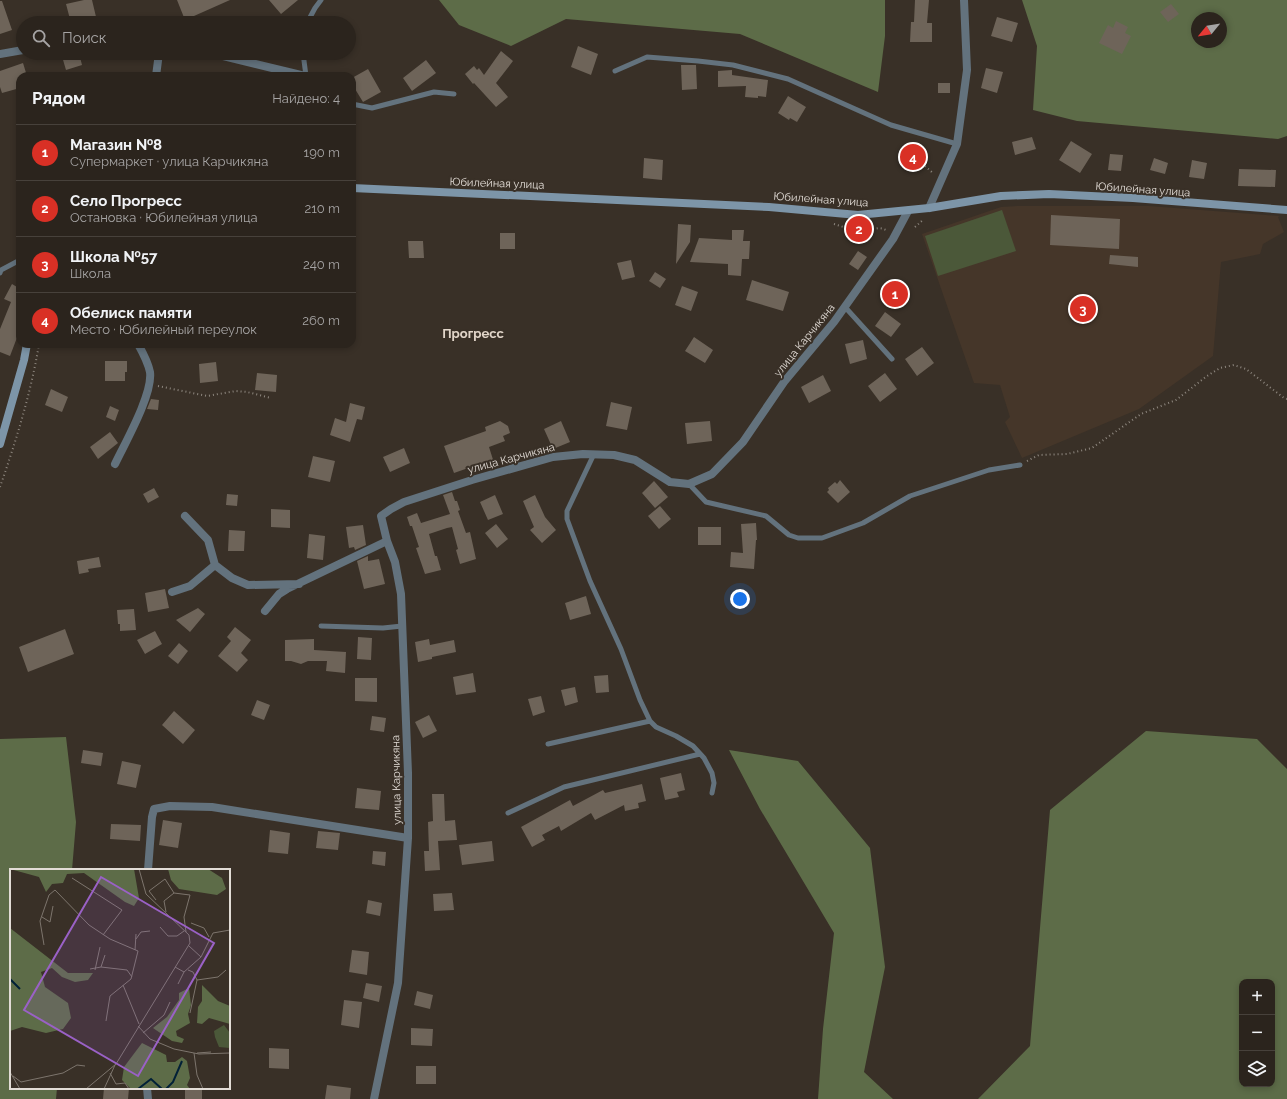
<!DOCTYPE html>
<html lang="ru">
<meta charset="utf-8">
<style>
:root{--surface:#2b241d;--page:#332c26;--text:#f1f3f6;--muted:#a6a4a4;--line:#47413b;--accent:#d93025}
body{margin:0;font-family:Raleway,sans-serif;background:var(--page);color:var(--text)}
.controls{position:absolute;right:12px;bottom:12px;display:grid;overflow:hidden;border-radius:8px;box-shadow:0 2px 6px #0003}
.controls button{width:36px;height:36px;display:grid;place-items:center;padding:0;border:0;border-bottom:1px solid var(--line);background:var(--surface);color:var(--text);font:20px sans-serif}
.compass{position:absolute;left:1191px;top:12px;width:36px;height:36px;border-radius:50%;background:var(--surface);box-shadow:0 2px 6px #0003;rotate:240deg}
.you{position:absolute;left:740px;top:599px;width:14px;height:14px;margin:-10px;border:3px solid #fff;border-radius:50%;background:#1a73e8;box-shadow:0 0 0 6px #1a73e833}
.badge{display:grid;place-items:center;width:26px;height:26px;border-radius:50%;background:var(--accent);color:#fff;font-size:13px;font-weight:700}
.pin{position:absolute;translate:-50% -50%;border:2px solid #fff;box-shadow:0 1px 4px #0006}
.list{margin:0;padding:0;list-style:none}
h2{display:flex;justify-content:space-between;align-items:center;height:52px;margin:0;padding:0 16px;font-size:17px}
h2 small{font-size:13px;font-weight:400;color:var(--muted)}
.list li{display:grid;grid-template-columns:26px 1fr auto;gap:12px;align-items:center;box-sizing:border-box;height:56px;padding:0 16px;border-top:1px solid var(--line)}
.list b{display:block;font-size:15px;white-space:nowrap}
.list p{margin:0;font-size:13px;white-space:nowrap;color:var(--muted)}
.list em{font-size:13px;font-style:normal;color:var(--muted)}
.icon{flex:none;width:22px;height:22px;fill:none;stroke:currentColor;stroke-width:2;stroke-linecap:round;stroke-linejoin:round}
.map{position:relative;flex:none;width:1287px;height:1099px;overflow:hidden}
.search{position:absolute;background:var(--surface);box-shadow:0 2px 6px #0003;left:16px;top:16px;width:340px;height:44px;display:flex;align-items:center;gap:10px;box-sizing:border-box;padding:0 14px;border-radius:22px;color:var(--muted);font-size:15px}
.panel{position:absolute;background:var(--surface);box-shadow:0 2px 6px #0003;left:16px;top:72px;width:340px;height:276px;border-radius:12px}
.map>svg:first-child{display:block}
.education{fill:#453629}
.green{fill:#4b5839}
.forest{fill:#5d6c48;fill-rule:evenodd}
.building{fill:#6e6459}
.lines{fill:none;stroke-linecap:round;stroke-linejoin:round}
.path{stroke:#8e877f;stroke-width:2;stroke-dasharray:1 3;stroke-linecap:butt}
.lane{stroke:#63727d;stroke-width:5}
.street{stroke:#63727d;stroke-width:8}
.secondary{stroke:#7d95a8;stroke-width:8}
.labels{text-anchor:middle;stroke-width:4;stroke-linejoin:round;paint-order:stroke}
.street-label{font-size:11px;fill:#e2dcd6;stroke:#393027}
.quarter-label{font-size:13px;font-weight:bold;fill:#e1d5c9;stroke:#393027}
.inset-river{fill:none;stroke:#012037;stroke-width:2}
.inset-road{fill:none;stroke:#7d756d;stroke-width:1}
.view{fill:#9a61c6;fill-opacity:0.15;stroke:#9a61c6;stroke-width:2}
.inset-edge{fill:none;stroke:#e2dcd6;stroke-width:2}
</style>
<div class="map">
<svg width="1287" height="1099" viewBox="0 0 1287 1099">
<rect width="100%" height="100%" fill="#393027"/>
<path class="education" d="M 1018,206 L 1149,206 L 1280,216 L 1278,217 L 1284,232 L 1263,244 L 1260,254 L 1221,262 L 1213,356 L 1139,409 L 1022,458 L 1005,422 L 1010,417 L 1000,385 L 974,383 L 922,234 L 1001,207 Z"/>
<path class="green" d="M 1002,210 L 1016,251 L 938,276 L 925,236 Z"/>
<path class="forest" d="M 439,0 L 885,0 L 885,36 L 878,92 L 740,34 L 566,19 L 511,46 L 459,25 Z
M 1022,0 L 1287,0 L 1287,136 L 1278,139 L 1077,121 L 1033,110 L 1037,46 ZM 1197,18 L 1221,18 L 1221,42 L 1197,42 Z
M 1146,731 L 1257,739 L 1287,769 L 1287,1099 L 978,1099 L 1030,1046 L 1050,810 ZM 1242,982 L 1272,982 L 1272,1084 L 1242,1084 Z
M 66,737 L 76,822 L 72,870 L 11,870 L 11,1088 L 57,1088 L 56,1099 L 0,1099 L 0,739 Z
M 729,750 L 798,761 L 870,848 L 885,967 L 864,1072 L 893,1099 L 818,1099 L 823,1029 L 834,933 L 760,809 Z"/>
<path class="building" d="M 84,0 L 92,0 L 97,21 L 90,23 L 71,23 L 66,4 Z
M 177,0 L 230,0 L 185,20 Z
M 269,0 L 298,0 L 281,14 Z
M 915,0 L 929,0 L 927,23 L 932,23 L 932,42 L 910,42 L 911,22 L 914,22 Z
M 0,1 L 2,1 L 12,30 L 0,34 Z
M 1171,4 L 1179,14 L 1168,22 L 1160,12 Z
M 997,17 L 1018,23 L 1012,42 L 991,36 Z
M 1116,21 L 1128,27 L 1125,33 L 1131,36 L 1122,54 L 1099,43 L 1108,25 L 1113,28 Z
M 578,46 L 598,54 L 591,75 L 571,67 Z
M 501,51 L 513,61 L 496,83 L 508,97 L 496,107 L 474,83 L 473,84 L 465,74 L 474,66 L 477,70 L 479,68 L 484,75 Z
M 61,53 L 79,53 L 82,65 L 66,70 Z
M 426,60 L 436,73 L 412,91 L 403,78 Z
M 23,63 L 27,76 L 20,76 L 20,88 L 2,93 L 0,87 L 0,71 Z
M 681,65 L 696,65 L 697,89 L 682,90 Z
M 986,68 L 1003,72 L 997,93 L 981,88 Z
M 368,69 L 381,92 L 363,102 L 352,84 L 352,78 Z
M 732,70 L 732,75 L 768,80 L 766,97 L 758,96 L 758,98 L 745,97 L 746,86 L 718,87 L 718,71 Z
M 938,83 L 950,83 L 950,93 L 938,93 Z
M 788,96 L 806,107 L 797,122 L 790,118 L 789,120 L 778,113 Z
M 1032,137 L 1036,149 L 1015,155 L 1012,142 Z
M 1071,141 L 1092,154 L 1080,173 L 1059,160 Z
M 1110,154 L 1123,155 L 1121,171 L 1108,170 Z
M 644,158 L 663,160 L 662,180 L 643,178 Z
M 1154,158 L 1168,163 L 1165,174 L 1150,170 Z
M 1192,160 L 1207,163 L 1204,179 L 1189,177 Z
M 1239,169 L 1276,170 L 1275,187 L 1238,186 Z
M 1051,215 L 1120,219 L 1119,249 L 1050,245 Z
M 678,224 L 691,225 L 690,242 L 676,264 Z
M 732,230 L 744,230 L 743,241 L 750,241 L 749,259 L 742,259 L 741,276 L 728,275 L 728,264 L 690,262 L 699,238 L 732,240 Z
M 500,233 L 515,233 L 515,249 L 500,249 Z
M 408,241 L 423,241 L 424,258 L 409,258 Z
M 858,251 L 867,257 L 858,270 L 849,264 Z
M 1110,255 L 1138,257 L 1138,267 L 1109,264 Z
M 631,260 L 635,277 L 622,280 L 617,263 Z
M 655,272 L 666,279 L 660,288 L 649,281 Z
M 752,280 L 789,292 L 783,311 L 746,300 Z
M 895,280 L 908,300 L 894,309 L 882,289 Z
M 20,282 L 20,336 L 18,335 L 10,356 L 0,352 L 0,329 L 11,302 L 4,299 L 12,284 L 17,287 Z
M 682,286 L 698,292 L 691,311 L 675,305 Z
M 885,312 L 901,324 L 891,337 L 875,326 Z
M 694,337 L 713,350 L 705,363 L 685,351 Z
M 863,340 L 867,359 L 850,364 L 845,344 Z
M 922,347 L 934,363 L 917,376 L 905,359 Z
M 105,361 L 127,361 L 127,372 L 125,372 L 125,381 L 105,381 Z
M 216,362 L 218,381 L 200,383 L 199,364 Z
M 257,373 L 277,375 L 276,392 L 255,390 Z
M 885,373 L 897,389 L 880,402 L 868,386 Z
M 823,375 L 831,391 L 809,403 L 801,387 Z
M 51,389 L 68,397 L 62,412 L 45,405 Z
M 151,399 L 159,400 L 158,410 L 147,409 Z
M 611,402 L 632,407 L 627,430 L 606,426 Z
M 350,403 L 365,407 L 362,420 L 357,419 L 350,442 L 330,435 L 335,418 L 346,422 Z
M 110,406 L 119,410 L 115,421 L 106,417 Z
M 500,421 L 508,426 L 510,433 L 503,436 L 505,441 L 489,447 L 495,466 L 476,472 L 474,466 L 454,473 L 444,446 L 486,431 L 485,427 Z
M 561,421 L 570,442 L 553,449 L 544,429 Z
M 710,421 L 712,441 L 687,444 L 685,423 Z
M 110,432 L 118,443 L 98,459 L 90,447 Z
M 404,448 L 410,463 L 390,472 L 383,457 Z
M 313,456 L 335,461 L 330,482 L 308,477 Z
M 840,480 L 850,492 L 838,503 L 827,492 L 829,490 L 828,488 L 835,482 L 837,484 Z
M 654,481 L 668,497 L 655,508 L 642,493 Z
M 154,488 L 159,497 L 148,503 L 143,494 Z
M 452,492 L 455,501 L 457,501 L 460,510 L 458,511 L 466,533 L 470,532 L 476,559 L 460,564 L 456,550 L 458,549 L 452,527 L 447,528 L 429,534 L 435,556 L 437,556 L 441,570 L 425,574 L 416,548 L 419,547 L 412,526 L 410,526 L 407,517 L 417,513 L 421,523 L 450,514 L 443,495 Z
M 227,494 L 238,495 L 237,506 L 226,505 Z
M 495,495 L 503,514 L 488,520 L 480,502 Z
M 535,495 L 545,517 L 556,530 L 542,543 L 530,530 L 534,527 L 523,501 Z
M 660,506 L 671,519 L 659,529 L 648,516 Z
M 271,509 L 290,510 L 290,528 L 271,527 Z
M 756,523 L 757,540 L 756,540 L 754,569 L 730,567 L 731,552 L 743,553 L 741,524 Z
M 496,524 L 508,539 L 497,548 L 485,533 Z
M 363,525 L 366,545 L 355,550 L 354,547 L 349,548 L 346,527 Z
M 698,527 L 721,527 L 721,545 L 698,545 Z
M 229,530 L 245,531 L 244,551 L 228,551 Z
M 309,534 L 325,536 L 323,560 L 307,558 Z
M 368,556 L 368,561 L 379,559 L 385,584 L 364,589 L 357,561 Z
M 99,557 L 101,567 L 88,569 L 89,572 L 79,574 L 77,561 Z
M 165,589 L 169,608 L 148,612 L 145,593 Z
M 586,596 L 591,614 L 570,620 L 565,603 Z
M 198,608 L 205,614 L 190,632 L 176,620 Z
M 134,609 L 136,630 L 120,631 L 120,624 L 118,624 L 117,610 Z
M 235,627 L 251,640 L 241,653 L 248,660 L 237,672 L 218,656 L 231,641 L 227,637 Z
M 65,629 L 74,654 L 28,672 L 19,647 Z
M 155,631 L 162,644 L 145,654 L 137,640 Z
M 358,637 L 372,638 L 371,660 L 357,659 Z
M 314,639 L 314,650 L 346,652 L 345,673 L 326,671 L 327,661 L 308,661 L 301,664 L 291,661 L 285,661 L 285,640 Z
M 429,639 L 430,645 L 454,640 L 456,652 L 432,657 L 432,659 L 418,662 L 415,642 Z
M 179,643 L 188,651 L 178,664 L 168,656 Z
M 473,673 L 476,692 L 456,695 L 453,677 Z
M 608,675 L 609,692 L 596,693 L 594,676 Z
M 355,678 L 377,678 L 377,702 L 355,701 Z
M 575,687 L 578,702 L 565,706 L 561,690 Z
M 541,696 L 545,712 L 533,716 L 528,699 Z
M 257,700 L 270,705 L 264,720 L 251,715 Z
M 174,711 L 195,730 L 183,744 L 162,725 Z
M 429,715 L 437,731 L 423,738 L 415,722 Z
M 372,716 L 386,718 L 384,732 L 370,730 Z
M 83,750 L 103,753 L 101,766 L 81,763 Z
M 122,761 L 141,765 L 136,788 L 117,784 Z
M 681,773 L 685,790 L 677,792 L 679,797 L 665,800 L 660,778 Z
M 642,784 L 646,801 L 638,803 L 639,808 L 625,811 L 624,805 L 595,820 L 591,813 L 561,831 L 559,826 L 542,835 L 545,840 L 532,847 L 521,827 L 570,800 L 573,806 L 603,790 L 605,793 Z
M 357,788 L 381,791 L 379,810 L 355,808 Z
M 432,794 L 444,794 L 445,821 L 455,820 L 457,840 L 438,841 L 440,870 L 425,871 L 424,851 L 429,851 L 428,822 L 433,821 Z
M 163,820 L 182,823 L 178,848 L 159,845 Z
M 111,824 L 141,825 L 140,841 L 110,839 Z
M 270,830 L 290,833 L 288,854 L 268,852 Z
M 318,831 L 340,833 L 338,850 L 316,848 Z
M 492,841 L 494,861 L 462,865 L 459,845 Z
M 373,851 L 386,852 L 385,866 L 372,864 Z
M 452,893 L 454,910 L 434,911 L 433,894 Z
M 368,900 L 382,903 L 380,916 L 366,913 Z
M 352,950 L 369,952 L 367,975 L 349,972 Z
M 366,983 L 382,986 L 379,1002 L 363,998 Z
M 417,991 L 433,995 L 430,1009 L 414,1005 Z
M 344,1000 L 362,1002 L 359,1028 L 341,1025 Z
M 411,1028 L 433,1029 L 432,1046 L 411,1045 Z
M 269,1048 L 289,1049 L 289,1069 L 269,1068 Z
M 416,1066 L 436,1066 L 436,1084 L 416,1084 Z
M 327,1085 L 351,1088 L 350,1099 L 325,1099 Z
M 104,1088 L 129,1088 L 128,1099 L 103,1099 Z
M 185,1088 L 202,1088 L 202,1099 L 185,1099 Z"/>
<g class="lines">
<path class="path" d="M 925,166 L 934,174
M 834,224 C 844,227 854,231 864,231 C 873,232 876,225 886,230
M 915,227 L 923,220
M 158,386 L 207,396 L 236,391 L 247,392 L 271,398
M 1027,461 L 1039,455 L 1067,454 L 1092,448 L 1141,414 L 1176,400 L 1207,376 L 1220,368 L 1234,365 L 1246,369 L 1284,398 L 1287,399
M 0,487 C 16,441 31,393 39,344"/>
<path class="lane" d="M 307,23 L 315,8 L 321,0
M 303,53 L 306,76
M 615,71 L 647,57 L 698,61 L 733,65 L 788,79 L 891,125 L 957,144
M 352,104 L 372,108 L 434,92 L 454,94
M 0,273 L 1,270 L 20,260
M 845,307 L 892,359
M 594,454 L 567,511 L 567,519 L 590,581 L 621,649 L 640,700 L 650,721 L 656,727 L 676,736 L 693,746 L 704,758 L 712,773 L 714,783 L 712,793
M 689,484 L 706,502 L 766,516 L 789,535 L 798,538 L 822,538 L 863,523 L 910,496 L 989,470 L 1020,465
M 321,626 L 383,628 L 402,626
M 548,744 L 650,721
M 508,813 L 564,787 L 700,754"/>
<path class="street" d="M 211,53 L 305,76
M 0,54 L 23,50
M 156,76 L 159,53
M 929,208 L 957,144 L 967,70 L 964,0
M 115,464 C 125,443 153,394 150,372 C 148,362 143,353 138,344
M 185,516 L 208,540 L 215,565 L 232,578 L 248,585 L 299,584
M 172,592 L 190,586 L 215,565
M 265,611 L 279,594 L 287,589 L 387,541
M 148,870 L 152,817 L 154,809 L 170,806 L 212,807 L 408,838
M 147,1088 L 148,1099
M 374,1099 L 398,983 L 408,838 L 408,773 L 401,594 L 395,562 L 387,541 L 381,516 L 391,509 L 404,502 L 472,480 L 553,457 L 583,454 L 614,455 L 635,460 L 670,482 L 689,484 L 712,474 L 743,442 L 784,382 L 834,322 L 893,239 L 908,211"/>
<path class="secondary" d="M 352,188 L 769,207 L 858,215 L 929,208 L 1001,196 L 1049,194 L 1133,198 L 1287,210
M 0,444 L 24,360 L 27,344"/>
</g>
<g class="labels">
<g class="street-label">
<text transform="translate(497 183) rotate(2)" y="4">Юбилейная улица</text>
<text transform="translate(1143 189) rotate(4)" y="4">Юбилейная улица</text>
<text transform="translate(821 199) rotate(4)" y="4">Юбилейная улица</text>
<text transform="translate(804 340) rotate(-51)" y="4">улица Карчикяна</text>
<text transform="translate(511 458) rotate(-15)" y="4">улица Карчикяна</text>
<text transform="translate(396 780) rotate(-91)" y="4">улица Карчикяна</text>
</g>
<g class="quarter-label">
<text x="473" y="338">Прогресс</text>
</g>
</g>
<g transform="translate(10 869)">
<rect width="220" height="220" fill="#393027"/>
<path d="M 214,156 L 220,164 L 220,179 L 209,178 L 205,168 L 204,162 Z" fill="#4b5839"/>
<path d="M 0,0 L 124,0 L 129,29 L 124,37 L 115,33 L 74,4 L 57,5 L 53,14 L 42,15 L 36,23 L 29,8 ZM 158,0 L 198,0 L 212,9 L 216,20 L 207,26 L 169,20 L 161,11 ZM 0,59 L 58,104 L 83,104 L 78,111 L 65,113 L 52,108 L 42,99 L 31,103 L 35,118 L 58,134 L 61,149 L 53,160 L 36,164 L 12,158 L 0,162 ZM 192,116 L 208,132 L 220,137 L 220,155 L 199,149 L 192,155 L 187,154 L 188,138 L 192,132 ZM 179,119 L 181,136 L 178,145 L 180,154 L 166,162 L 167,167 L 174,170 L 172,174 L 162,172 L 143,159 L 157,148 L 169,131 L 169,124 ZM 132,174 L 156,186 L 157,193 L 165,193 L 172,188 L 177,192 L 180,209 L 177,216 L 180,220 L 121,220 L 112,211 L 114,198 Z" fill="#5d6c48"/>
<path class="inset-river" d="M 0,110 L 10,120M 128,220 L 141,210 L 152,220M 156,220 L 163,213 L 172,192"/>
<path class="inset-road" d="M 62,9 L 112,41 L 93,66M 164,24 L 180,26 L 174,48 L 176,63M 146,31 L 139,22 L 155,10 L 164,24 L 154,32 L 156,43M 32,48 L 40,53 L 43,37M 181,54 L 194,59 L 199,68M 150,58 L 158,67 L 167,67 L 174,62M 126,70 L 131,63 L 140,62M 34,76 L 30,52 L 39,26 L 45,21 L 79,56 L 100,70 L 128,82 L 121,110 L 100,127 L 96,152M 179,77 L 191,88 L 203,64 L 220,61M 125,81 L 126,65M 91,98 L 95,86M 165,98 L 174,103 L 191,88M 80,100 L 91,98 L 117,101 L 122,108M 85,101 L 90,78M 178,101 L 183,103 L 187,111 L 180,144M 187,111 L 208,108 L 216,101M 168,115 L 174,103M 113,116 L 129,155M 128,157 L 140,170 L 164,180 L 189,185 L 220,184M 133,164 L 154,146 L 160,133M 184,184 L 187,206 L 193,220M 187,184 L 201,183M 0,203 L 10,220M 100,204 L 106,215 L 115,214 L 119,220M 3,207 L 11,213 L 53,204 L 67,196 L 75,197M 76,220 L 106,195 L 180,74 L 179,66 L 136,25 L 129,0M 94,220 L 105,196"/>
<path class="view" d="M 91,8 L 204,74 L 128,207 L 14,141 Z"/>
<rect width="220" height="220" class="inset-edge"/>
</g>
</svg>
<div class="controls">
<button>+</button>
<button>−</button>
<button><svg class="icon" aria-label="layers" viewBox="0 0 24 24"><path d="M12 4l9 5-9 5-9-5zM3 14l9 5 9-5"/></svg></button>
</div>
<svg class="compass" viewBox="-18 -18 36 36"><path d="M0-13l5 13h-10z" fill="#e53935"/><path d="M0 13l5-13h-10z" fill="#a6a4a4"/></svg>
<div class="you"></div>
<div class="pin badge" style="left:895px;top:294px">1</div>
<div class="pin badge" style="left:859px;top:229px">2</div>
<div class="pin badge" style="left:1083px;top:309px">3</div>
<div class="pin badge" style="left:913px;top:157px">4</div>
<div class="search"><svg class="icon" aria-label="search" viewBox="0 0 24 24"><circle cx="10" cy="10" r="6"/><path d="M15 15l6 6"/></svg>Поиск</div>
<section class="panel">
<h2>Рядом<small>Найдено: 4</small></h2>
<ul class="list">
<li><span class="badge">1</span><div><b>Магазин №8</b><p>Супермаркет · улица Карчикяна</p></div><em>190 m</em></li>
<li><span class="badge">2</span><div><b>Село Прогресс</b><p>Остановка · Юбилейная улица</p></div><em>210 m</em></li>
<li><span class="badge">3</span><div><b>Школа №57</b><p>Школа</p></div><em>240 m</em></li>
<li><span class="badge">4</span><div><b>Обелиск памяти</b><p>Место · Юбилейный переулок</p></div><em>260 m</em></li>
</ul>
</section>
</div>
